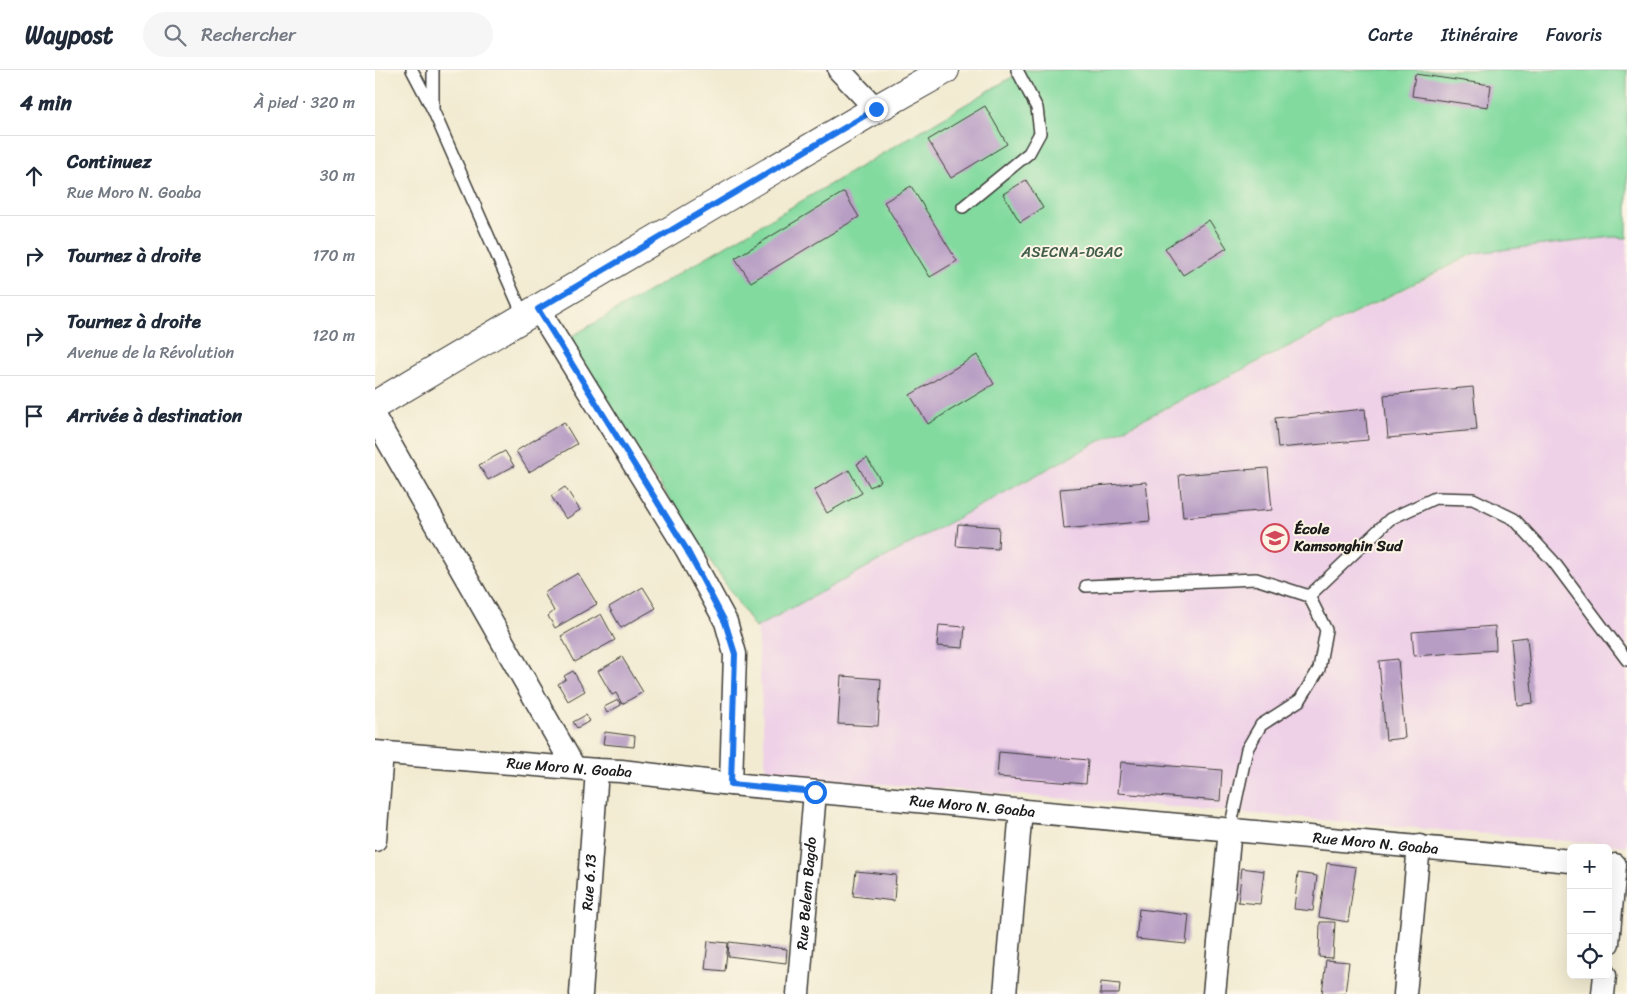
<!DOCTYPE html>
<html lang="fr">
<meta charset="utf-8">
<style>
:root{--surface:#fff;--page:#f6f6f7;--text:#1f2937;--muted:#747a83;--line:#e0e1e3}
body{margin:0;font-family:Sriracha,sans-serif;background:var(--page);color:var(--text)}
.controls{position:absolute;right:15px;bottom:15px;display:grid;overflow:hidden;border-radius:8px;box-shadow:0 5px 20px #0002}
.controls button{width:45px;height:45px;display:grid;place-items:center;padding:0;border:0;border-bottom:1px solid var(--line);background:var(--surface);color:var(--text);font:25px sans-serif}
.stop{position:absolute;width:15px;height:15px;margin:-11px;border:4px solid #1a73e8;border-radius:50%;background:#fff}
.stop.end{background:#1a73e8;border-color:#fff;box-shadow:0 1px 5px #0008}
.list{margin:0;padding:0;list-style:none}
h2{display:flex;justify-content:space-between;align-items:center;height:65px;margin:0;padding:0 20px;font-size:21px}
h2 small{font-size:16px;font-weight:400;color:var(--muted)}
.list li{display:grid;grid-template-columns:32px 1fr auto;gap:15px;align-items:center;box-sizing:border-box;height:80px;padding:0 20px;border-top:1px solid var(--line)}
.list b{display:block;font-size:19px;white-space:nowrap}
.list p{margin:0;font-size:16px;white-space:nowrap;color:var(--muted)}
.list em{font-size:16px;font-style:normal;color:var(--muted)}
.icon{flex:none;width:28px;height:28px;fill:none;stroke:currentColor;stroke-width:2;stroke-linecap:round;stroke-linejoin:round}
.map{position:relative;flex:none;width:1252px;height:924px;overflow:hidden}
header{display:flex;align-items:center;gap:30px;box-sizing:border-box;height:70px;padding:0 25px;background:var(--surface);border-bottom:1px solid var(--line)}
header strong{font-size:24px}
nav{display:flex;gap:28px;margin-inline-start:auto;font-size:18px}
.search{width:350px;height:45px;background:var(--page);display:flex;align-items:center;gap:12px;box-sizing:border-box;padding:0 18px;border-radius:28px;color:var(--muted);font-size:19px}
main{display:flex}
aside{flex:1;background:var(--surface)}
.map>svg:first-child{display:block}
.built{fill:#eed0e7}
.green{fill:#82da9f;stroke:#4f7b5e}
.building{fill:#b79dc4}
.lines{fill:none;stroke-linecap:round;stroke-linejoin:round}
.lane-casing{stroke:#3c3b37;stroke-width:14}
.street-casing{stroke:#3c3b37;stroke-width:25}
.primary-casing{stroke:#3c3b37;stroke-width:30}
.lane{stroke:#fff;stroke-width:11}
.street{stroke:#fff;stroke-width:22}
.primary{stroke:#fff;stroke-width:28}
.route{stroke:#1a73e8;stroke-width:6}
.labels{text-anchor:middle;stroke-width:4;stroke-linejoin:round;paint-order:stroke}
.park-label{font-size:15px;fill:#405e4a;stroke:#fcf5e5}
.poi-label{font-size:15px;font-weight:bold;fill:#1c1c1c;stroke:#fcf5e5;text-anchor:start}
.street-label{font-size:15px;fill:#1c1c1c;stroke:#fcf5e5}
</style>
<header>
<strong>Waypost</strong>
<div class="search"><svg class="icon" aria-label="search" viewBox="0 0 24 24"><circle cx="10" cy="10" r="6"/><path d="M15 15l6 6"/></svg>Rechercher</div>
<nav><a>Carte</a><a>Itinéraire</a><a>Favoris</a></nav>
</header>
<main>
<aside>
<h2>4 min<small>À pied · 320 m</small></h2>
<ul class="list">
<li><svg class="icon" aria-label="ahead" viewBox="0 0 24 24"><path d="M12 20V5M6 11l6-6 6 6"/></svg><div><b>Continuez</b><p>Rue Moro N. Goaba</p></div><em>30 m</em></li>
<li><svg class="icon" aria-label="right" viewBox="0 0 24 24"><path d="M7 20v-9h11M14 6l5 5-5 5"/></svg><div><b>Tournez à droite</b></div><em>170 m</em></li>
<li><svg class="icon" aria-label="right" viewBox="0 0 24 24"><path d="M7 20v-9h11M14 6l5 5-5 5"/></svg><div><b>Tournez à droite</b><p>Avenue de la Révolution</p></div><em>120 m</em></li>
<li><svg class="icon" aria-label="arrive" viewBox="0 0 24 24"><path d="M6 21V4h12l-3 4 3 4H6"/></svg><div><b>Arrivée à destination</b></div></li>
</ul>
</aside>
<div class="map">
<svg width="1252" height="924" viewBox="0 0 1252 924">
<rect width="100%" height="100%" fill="#fcf5e5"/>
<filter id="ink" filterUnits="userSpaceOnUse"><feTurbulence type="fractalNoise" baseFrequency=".02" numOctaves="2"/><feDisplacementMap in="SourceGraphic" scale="10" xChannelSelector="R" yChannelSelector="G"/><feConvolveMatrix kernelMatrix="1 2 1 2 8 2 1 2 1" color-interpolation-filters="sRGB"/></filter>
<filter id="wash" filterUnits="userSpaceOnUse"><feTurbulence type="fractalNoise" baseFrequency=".0096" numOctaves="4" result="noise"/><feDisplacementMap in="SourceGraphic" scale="20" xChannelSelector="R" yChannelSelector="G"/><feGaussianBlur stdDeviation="1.12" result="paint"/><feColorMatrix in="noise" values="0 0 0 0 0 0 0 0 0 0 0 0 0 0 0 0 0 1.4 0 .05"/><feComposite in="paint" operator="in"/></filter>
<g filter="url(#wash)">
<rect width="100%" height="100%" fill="#f2ebd2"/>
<path class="built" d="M 1232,166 L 1252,167 L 1252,776 L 809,738 L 391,705 L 382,557 L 713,378 L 1103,183 Z"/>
<path class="green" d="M 649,0 L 1252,0 L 1252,168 L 1238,167 L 1100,183 L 715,376 L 380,558 L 189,271 Z"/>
<g id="blocks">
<path class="building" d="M 1040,4 L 1116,15 L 1113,37 L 1037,26 Z
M 610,36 L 632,74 L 576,108 L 553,70 Z
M 651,110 L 668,138 L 645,152 L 628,124 Z
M 536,116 L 582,191 L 555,207 L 509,132 Z
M 469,122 L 484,147 L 376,212 L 360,188 Z
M 834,150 L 852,178 L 808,205 L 790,178 Z
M 602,285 L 619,314 L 553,354 L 535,325 Z
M 1098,317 L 1102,360 L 1013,368 L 1009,325 Z
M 990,339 L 993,370 L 903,378 L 900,348 Z
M 189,352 L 202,374 L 154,402 L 141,381 Z
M 130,381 L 139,396 L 113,410 L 104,395 Z
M 492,388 L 506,411 L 495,417 L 482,394 Z
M 893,398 L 897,440 L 808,447 L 804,405 Z
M 474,400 L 487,423 L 452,443 L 439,420 Z
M 771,412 L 775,451 L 689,459 L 685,419 Z
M 190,417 L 205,440 L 191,449 L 176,426 Z
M 583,454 L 624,457 L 623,479 L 581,476 Z
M 203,503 L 222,534 L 180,558 L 173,546 L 179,541 L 169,523 Z
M 268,517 L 281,538 L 246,558 L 234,537 Z
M 226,544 L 240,570 L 200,592 L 186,566 Z
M 564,555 L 590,557 L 588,578 L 562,576 Z
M 1120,556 L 1121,580 L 1039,586 L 1037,562 Z
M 1152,567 L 1158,633 L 1142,635 L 1136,569 Z
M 247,587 L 268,622 L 247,634 L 241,623 L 237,625 L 223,601 Z
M 1023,589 L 1030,668 L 1011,670 L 1004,591 Z
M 198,601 L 210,621 L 193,631 L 183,614 L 191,609 L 189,606 Z
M 466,606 L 506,609 L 503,656 L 463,654 Z
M 243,630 L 246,635 L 232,643 L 229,637 Z
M 211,645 L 215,651 L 202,658 L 198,652 Z
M 230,662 L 260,666 L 259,677 L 228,674 Z
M 624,682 L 713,690 L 711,714 L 622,707 Z
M 746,692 L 847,700 L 845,731 L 743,723 Z
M 952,793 L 981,797 L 973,852 L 944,847 Z
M 867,798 L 889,801 L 885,834 L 863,832 Z
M 481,801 L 521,805 L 519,831 L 478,826 Z
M 923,803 L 942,806 L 938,841 L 919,839 Z
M 764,839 L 814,845 L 811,874 L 761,869 Z
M 945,852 L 960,852 L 958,888 L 944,887 Z
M 333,871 L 353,873 L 350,901 L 330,899 Z
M 354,872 L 412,879 L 411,893 L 353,886 Z
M 951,890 L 974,892 L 970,924 L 947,924 Z
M 726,912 L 745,914 L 744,924 L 725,924 Z"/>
</g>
</g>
<g filter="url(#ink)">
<use href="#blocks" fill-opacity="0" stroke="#3c3b37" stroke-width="1"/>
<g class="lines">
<defs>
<path id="lane" d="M 37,0 L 58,40 L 149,247
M 58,0 L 58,38
M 588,137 L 654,83 L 665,63 L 662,38 L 642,0
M 711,516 L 881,509 L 934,526 L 951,560 L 944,599 L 925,630 L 886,655 L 872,679 L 855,759
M 934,526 L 1015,449 L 1060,428 L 1098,429 L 1139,449 L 1178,491 L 1252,590"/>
<g id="street">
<path d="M 464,0 L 501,39"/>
<path d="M 163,239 L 312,480 L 351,552 L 360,584 L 356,714"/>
<path d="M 0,348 L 199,697"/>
<path id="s1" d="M 0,682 L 222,700 L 246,701 L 356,714 L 1196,791"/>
<path d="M 0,770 L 7,683"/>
<path d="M 1233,873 L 1240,795"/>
<path id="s2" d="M 206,924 L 222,700"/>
<path id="s3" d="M 423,924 L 440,722"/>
<path d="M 630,924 L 646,740"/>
<path d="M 839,924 L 855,759"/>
<path d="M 1030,924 L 1044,776"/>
<path d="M 1228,924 L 1230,905"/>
</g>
<path id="primary" d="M 0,335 L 501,39 L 570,0"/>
</defs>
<use href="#lane" class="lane-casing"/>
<use href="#street" class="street-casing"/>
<use href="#primary" class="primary-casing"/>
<use href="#lane" class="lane"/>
<use href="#street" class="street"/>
<use href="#primary" class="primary"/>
</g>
</g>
<g class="lines" filter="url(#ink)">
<path class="route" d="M 440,722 L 356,714 L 360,584 L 350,552 L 312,480 L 163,239 L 501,39"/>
</g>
<defs>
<symbol id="school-ring" viewBox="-11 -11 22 22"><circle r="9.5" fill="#fcf5e5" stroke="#d1495b" stroke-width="1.5"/><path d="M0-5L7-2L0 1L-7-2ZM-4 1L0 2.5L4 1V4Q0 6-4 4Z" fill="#d1495b"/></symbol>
</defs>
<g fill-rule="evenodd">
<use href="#school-ring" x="884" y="452" width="32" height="32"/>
</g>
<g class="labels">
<g class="park-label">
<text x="697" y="187">ASECNA-DGAC</text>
</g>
<g class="poi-label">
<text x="919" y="464">École<tspan x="919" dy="17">Kamsonghin Sud</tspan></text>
</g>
<g class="street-label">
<text dy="5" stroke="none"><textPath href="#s1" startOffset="195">Rue Moro N. Goaba</textPath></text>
<text dy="5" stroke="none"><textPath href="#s1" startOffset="600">Rue Moro N. Goaba</textPath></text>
<text dy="5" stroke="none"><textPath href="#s1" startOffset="1005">Rue Moro N. Goaba</textPath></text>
<text dy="5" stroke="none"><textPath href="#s2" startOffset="112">Rue 6.13</textPath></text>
<text dy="5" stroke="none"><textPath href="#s3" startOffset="101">Rue Belem Bagdo</textPath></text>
</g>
</g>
</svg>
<div class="controls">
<button>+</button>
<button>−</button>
<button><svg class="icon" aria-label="locate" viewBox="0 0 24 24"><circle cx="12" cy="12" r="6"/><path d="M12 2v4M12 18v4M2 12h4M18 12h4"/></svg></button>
</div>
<div class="stop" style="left:440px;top:722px"></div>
<div class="stop end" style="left:501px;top:39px"></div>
</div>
</main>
